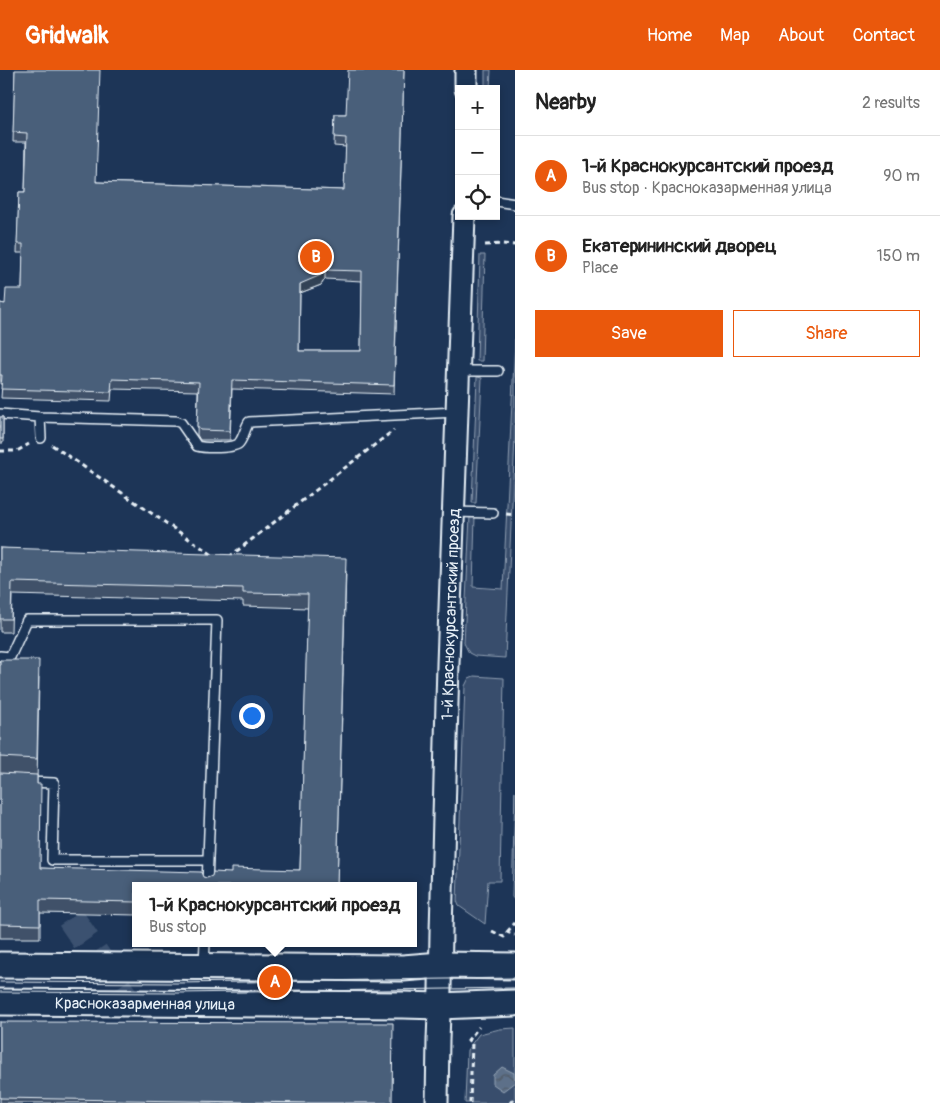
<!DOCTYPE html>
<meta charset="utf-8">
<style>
:root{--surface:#fff;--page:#f2f2f2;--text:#222;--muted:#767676;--line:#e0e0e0;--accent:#ea580c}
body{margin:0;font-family:Pangolin,sans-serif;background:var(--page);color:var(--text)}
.controls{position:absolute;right:15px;top:15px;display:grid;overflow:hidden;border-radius:0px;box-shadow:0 2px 8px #0003}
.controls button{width:45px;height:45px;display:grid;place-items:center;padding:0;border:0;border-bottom:1px solid var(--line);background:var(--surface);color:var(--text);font:25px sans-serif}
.you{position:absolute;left:251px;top:645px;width:18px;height:18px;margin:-12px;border:4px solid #fff;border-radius:50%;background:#1a73e8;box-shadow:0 0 0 8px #1a73e833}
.badge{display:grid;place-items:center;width:32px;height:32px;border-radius:50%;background:var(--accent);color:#fff;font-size:16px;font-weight:700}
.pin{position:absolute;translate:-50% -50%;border:2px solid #fff;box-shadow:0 1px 5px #0006}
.popup{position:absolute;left:132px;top:812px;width:285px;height:65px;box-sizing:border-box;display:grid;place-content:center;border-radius:0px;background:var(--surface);filter:drop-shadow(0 1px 4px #0005);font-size:16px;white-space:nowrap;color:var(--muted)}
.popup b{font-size:19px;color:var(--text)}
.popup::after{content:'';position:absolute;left:50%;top:100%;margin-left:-10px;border:10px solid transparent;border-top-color:var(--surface)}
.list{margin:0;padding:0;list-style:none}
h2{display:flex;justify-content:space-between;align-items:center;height:65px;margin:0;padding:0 20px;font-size:21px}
h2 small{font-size:16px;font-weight:400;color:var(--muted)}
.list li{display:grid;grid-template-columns:32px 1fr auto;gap:15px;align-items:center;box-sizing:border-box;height:80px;padding:0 20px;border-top:1px solid var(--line)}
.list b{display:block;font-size:19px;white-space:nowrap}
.list p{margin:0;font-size:16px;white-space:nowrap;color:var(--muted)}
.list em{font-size:16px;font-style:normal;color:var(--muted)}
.actions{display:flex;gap:10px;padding:15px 20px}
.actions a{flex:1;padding:11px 0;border:1px solid var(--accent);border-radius:0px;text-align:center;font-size:18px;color:var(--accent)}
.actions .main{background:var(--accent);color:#fff}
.icon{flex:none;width:28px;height:28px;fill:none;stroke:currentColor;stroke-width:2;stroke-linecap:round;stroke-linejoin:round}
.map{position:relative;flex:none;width:515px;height:1033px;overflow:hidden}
header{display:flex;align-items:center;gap:30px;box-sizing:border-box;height:70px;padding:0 25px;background:var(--accent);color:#fff}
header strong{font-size:24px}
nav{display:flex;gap:28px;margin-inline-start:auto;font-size:18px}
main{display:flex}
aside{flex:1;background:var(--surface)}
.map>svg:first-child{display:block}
.green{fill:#374d6c;stroke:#909fb2}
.water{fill:url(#water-waves);stroke:#95a4b5}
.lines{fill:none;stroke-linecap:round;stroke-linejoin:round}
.primary-tunnel{stroke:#3b516f;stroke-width:28;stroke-dasharray:28 14;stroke-linecap:butt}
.service-casing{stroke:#e8f1f8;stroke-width:12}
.tertiary-casing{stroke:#e8f1f8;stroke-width:25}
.secondary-casing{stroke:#e8f1f8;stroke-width:29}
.path{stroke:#e8f1f8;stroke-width:3;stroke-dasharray:5 4;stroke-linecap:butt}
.service{stroke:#1d3557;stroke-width:9}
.tertiary{stroke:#1d3557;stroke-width:21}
.secondary{stroke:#1d3557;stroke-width:25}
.tram{stroke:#e8f1f8;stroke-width:1}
.wall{fill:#3f5169;stroke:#e8f1f8;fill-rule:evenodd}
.shaded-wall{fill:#334255;stroke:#e8f1f8}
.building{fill:#495e7a;stroke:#e8f1f8;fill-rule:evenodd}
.labels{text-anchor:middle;stroke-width:4.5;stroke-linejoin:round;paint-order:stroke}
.street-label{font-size:16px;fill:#e8f1f8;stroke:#1d3557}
</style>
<header>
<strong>Gridwalk</strong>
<nav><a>Home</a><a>Map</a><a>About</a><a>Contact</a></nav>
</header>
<main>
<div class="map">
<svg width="515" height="1033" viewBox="0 0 515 1033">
<defs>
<pattern id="water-waves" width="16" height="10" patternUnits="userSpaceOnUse" patternTransform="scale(1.25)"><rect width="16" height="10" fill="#5d7089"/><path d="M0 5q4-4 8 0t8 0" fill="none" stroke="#505a66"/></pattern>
</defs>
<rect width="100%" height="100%" fill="#1d3557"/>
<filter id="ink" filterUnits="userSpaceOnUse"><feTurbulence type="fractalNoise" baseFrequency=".02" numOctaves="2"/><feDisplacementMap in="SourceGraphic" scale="10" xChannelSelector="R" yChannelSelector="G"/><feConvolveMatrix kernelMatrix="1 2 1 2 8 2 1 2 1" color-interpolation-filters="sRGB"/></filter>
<g filter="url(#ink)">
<path class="green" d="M 485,0 L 491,0 L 490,19 L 485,19 Z
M 480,185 L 485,185 L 482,291 L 477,291 Z
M 515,269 L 515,367 L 505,588 L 475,586 L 469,583 L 464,573 L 470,446 L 475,446 L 473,517 L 503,519 Z
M 477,307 L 482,308 L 476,433 L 472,433 Z
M 474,606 L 504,608 L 500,811 L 488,811 L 485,854 L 459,836 L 457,831 L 465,616 L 469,608 Z
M 515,721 L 515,831 L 512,827 Z
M 515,958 L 515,1033 L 465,1033 L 467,980 L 479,964 L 500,959 Z"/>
<path class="water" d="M 502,997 L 514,1003 L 515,1012 L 503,1021 L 493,1014 L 493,1005 Z"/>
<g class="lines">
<path class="primary-tunnel" d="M 47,813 L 196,1033"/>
<defs>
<path id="service" d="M 496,131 L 515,134
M 458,301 L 498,301
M 0,344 L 40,347
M 41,368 L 40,347 L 176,351 L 181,353 L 197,376 C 203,378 235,379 239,373 C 244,367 245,358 249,352 L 457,342
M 454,442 L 493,443
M 0,586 L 10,587 L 27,550 L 217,550 L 207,815
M 27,712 L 54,713 L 52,790 L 208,790
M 204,895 L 205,873"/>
<g id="tertiary">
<path d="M 466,19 L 466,0"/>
<path id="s1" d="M 437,1033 L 438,970 L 440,919 L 441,862 L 448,594 L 464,146"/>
</g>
<g id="secondary">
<path d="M 0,895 L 403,898 L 441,895 L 515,896"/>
<path id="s2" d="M 0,932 L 403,935 L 439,936 L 515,933"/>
</g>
</defs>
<use href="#service" class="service-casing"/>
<use href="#tertiary" class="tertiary-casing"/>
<use href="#secondary" class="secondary-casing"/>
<path class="path" d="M 485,175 L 502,174 L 515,175
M 52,375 L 214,486
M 0,381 L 17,381 L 29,374
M 506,444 L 515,445
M 229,487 L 394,360
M 492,861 L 504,867 L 507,862 L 515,865
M 507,862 L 515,853
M 470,1033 L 472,973 L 468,970 L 479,957
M 510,1033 L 515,1027"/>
<use href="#service" class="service"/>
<use href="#tertiary" class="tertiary"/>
<use href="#secondary" class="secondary"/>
<path class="tram" d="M 0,912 L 176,913 L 515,908
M 0,922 L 177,923 L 515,918"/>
</g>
<path class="wall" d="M 15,0 L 97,112 L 344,120 L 346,77 L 334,76 L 335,45 L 346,45 L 404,0 L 394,324 L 232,319 L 230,370 L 200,370 L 197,365 L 198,321 L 112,319 L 111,331 L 1,328 L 2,314 L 0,314 L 0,233 L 5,234 L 22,219 L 23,183 L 17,183 L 19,122 L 25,122 L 26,72 L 13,72 ZM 325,209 L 362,211 L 361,281 L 299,281 L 300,223 L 321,215 Z
M 0,347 L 3,347 L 3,373 L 0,373 Z
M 0,478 L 346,501 L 337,816 L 136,816 L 136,845 L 40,843 L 40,868 L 0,868 L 0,590 L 39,607 L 37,714 L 40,798 L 203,807 L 207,808 L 231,803 L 300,800 L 308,538 L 243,536 L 243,531 L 12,525 L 11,562 L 0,562 Z
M 0,952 L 392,1033 L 0,1033 Z"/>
<path class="shaded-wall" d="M 325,200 L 325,209 L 321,215 L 300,223 L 300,214 Z"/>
<path class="building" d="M 15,0 L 100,0 L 96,112 L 344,120 L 346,68 L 334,67 L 335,45 L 346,45 L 348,0 L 404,0 L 394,315 L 232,310 L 230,361 L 229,361 L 200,360 L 197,356 L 199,312 L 112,309 L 111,322 L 1,319 L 2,305 L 0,305 L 0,233 L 5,234 L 6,219 L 22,219 L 23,174 L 17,174 L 19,122 L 25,122 L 27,63 L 13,62 ZM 325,200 L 362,201 L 361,281 L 299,281 L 300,214 L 321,205 Z
M 0,347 L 3,347 L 3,369 L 0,369 Z
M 0,478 L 346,488 L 337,816 L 136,816 L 136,832 L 40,830 L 40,855 L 0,854 L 0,703 L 37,705 L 37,714 L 41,714 L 40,798 L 201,802 L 203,807 L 207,808 L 212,806 L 213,802 L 231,803 L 231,798 L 300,800 L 308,524 L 243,523 L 243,518 L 12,512 L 11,549 L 0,549 Z
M 0,590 L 39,590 L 37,689 L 0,687 Z
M 0,952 L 393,953 L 392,1033 L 310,1033 L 0,1028 Z"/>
</g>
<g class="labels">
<g class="street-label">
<text dy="6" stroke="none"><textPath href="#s1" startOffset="489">1-й Краснокурсантский проезд</textPath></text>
<text dy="6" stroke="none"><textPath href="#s2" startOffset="145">Красноказарменная улица</textPath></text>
</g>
</g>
</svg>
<div class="controls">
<button>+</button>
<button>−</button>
<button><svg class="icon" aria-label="locate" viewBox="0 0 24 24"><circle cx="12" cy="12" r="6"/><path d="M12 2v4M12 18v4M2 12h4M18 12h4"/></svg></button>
</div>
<div class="you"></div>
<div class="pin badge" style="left:275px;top:912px">A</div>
<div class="popup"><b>1-й Краснокурсантский проезд</b>Bus stop</div>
<div class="pin badge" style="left:316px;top:187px">B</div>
</div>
<aside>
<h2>Nearby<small>2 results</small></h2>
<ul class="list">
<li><span class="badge">A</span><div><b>1-й Краснокурсантский проезд</b><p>Bus stop · Красноказарменная улица</p></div><em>90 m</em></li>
<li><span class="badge">B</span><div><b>Екатерининский дворец</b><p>Place</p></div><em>150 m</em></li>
</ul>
<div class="actions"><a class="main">Save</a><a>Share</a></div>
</aside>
</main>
